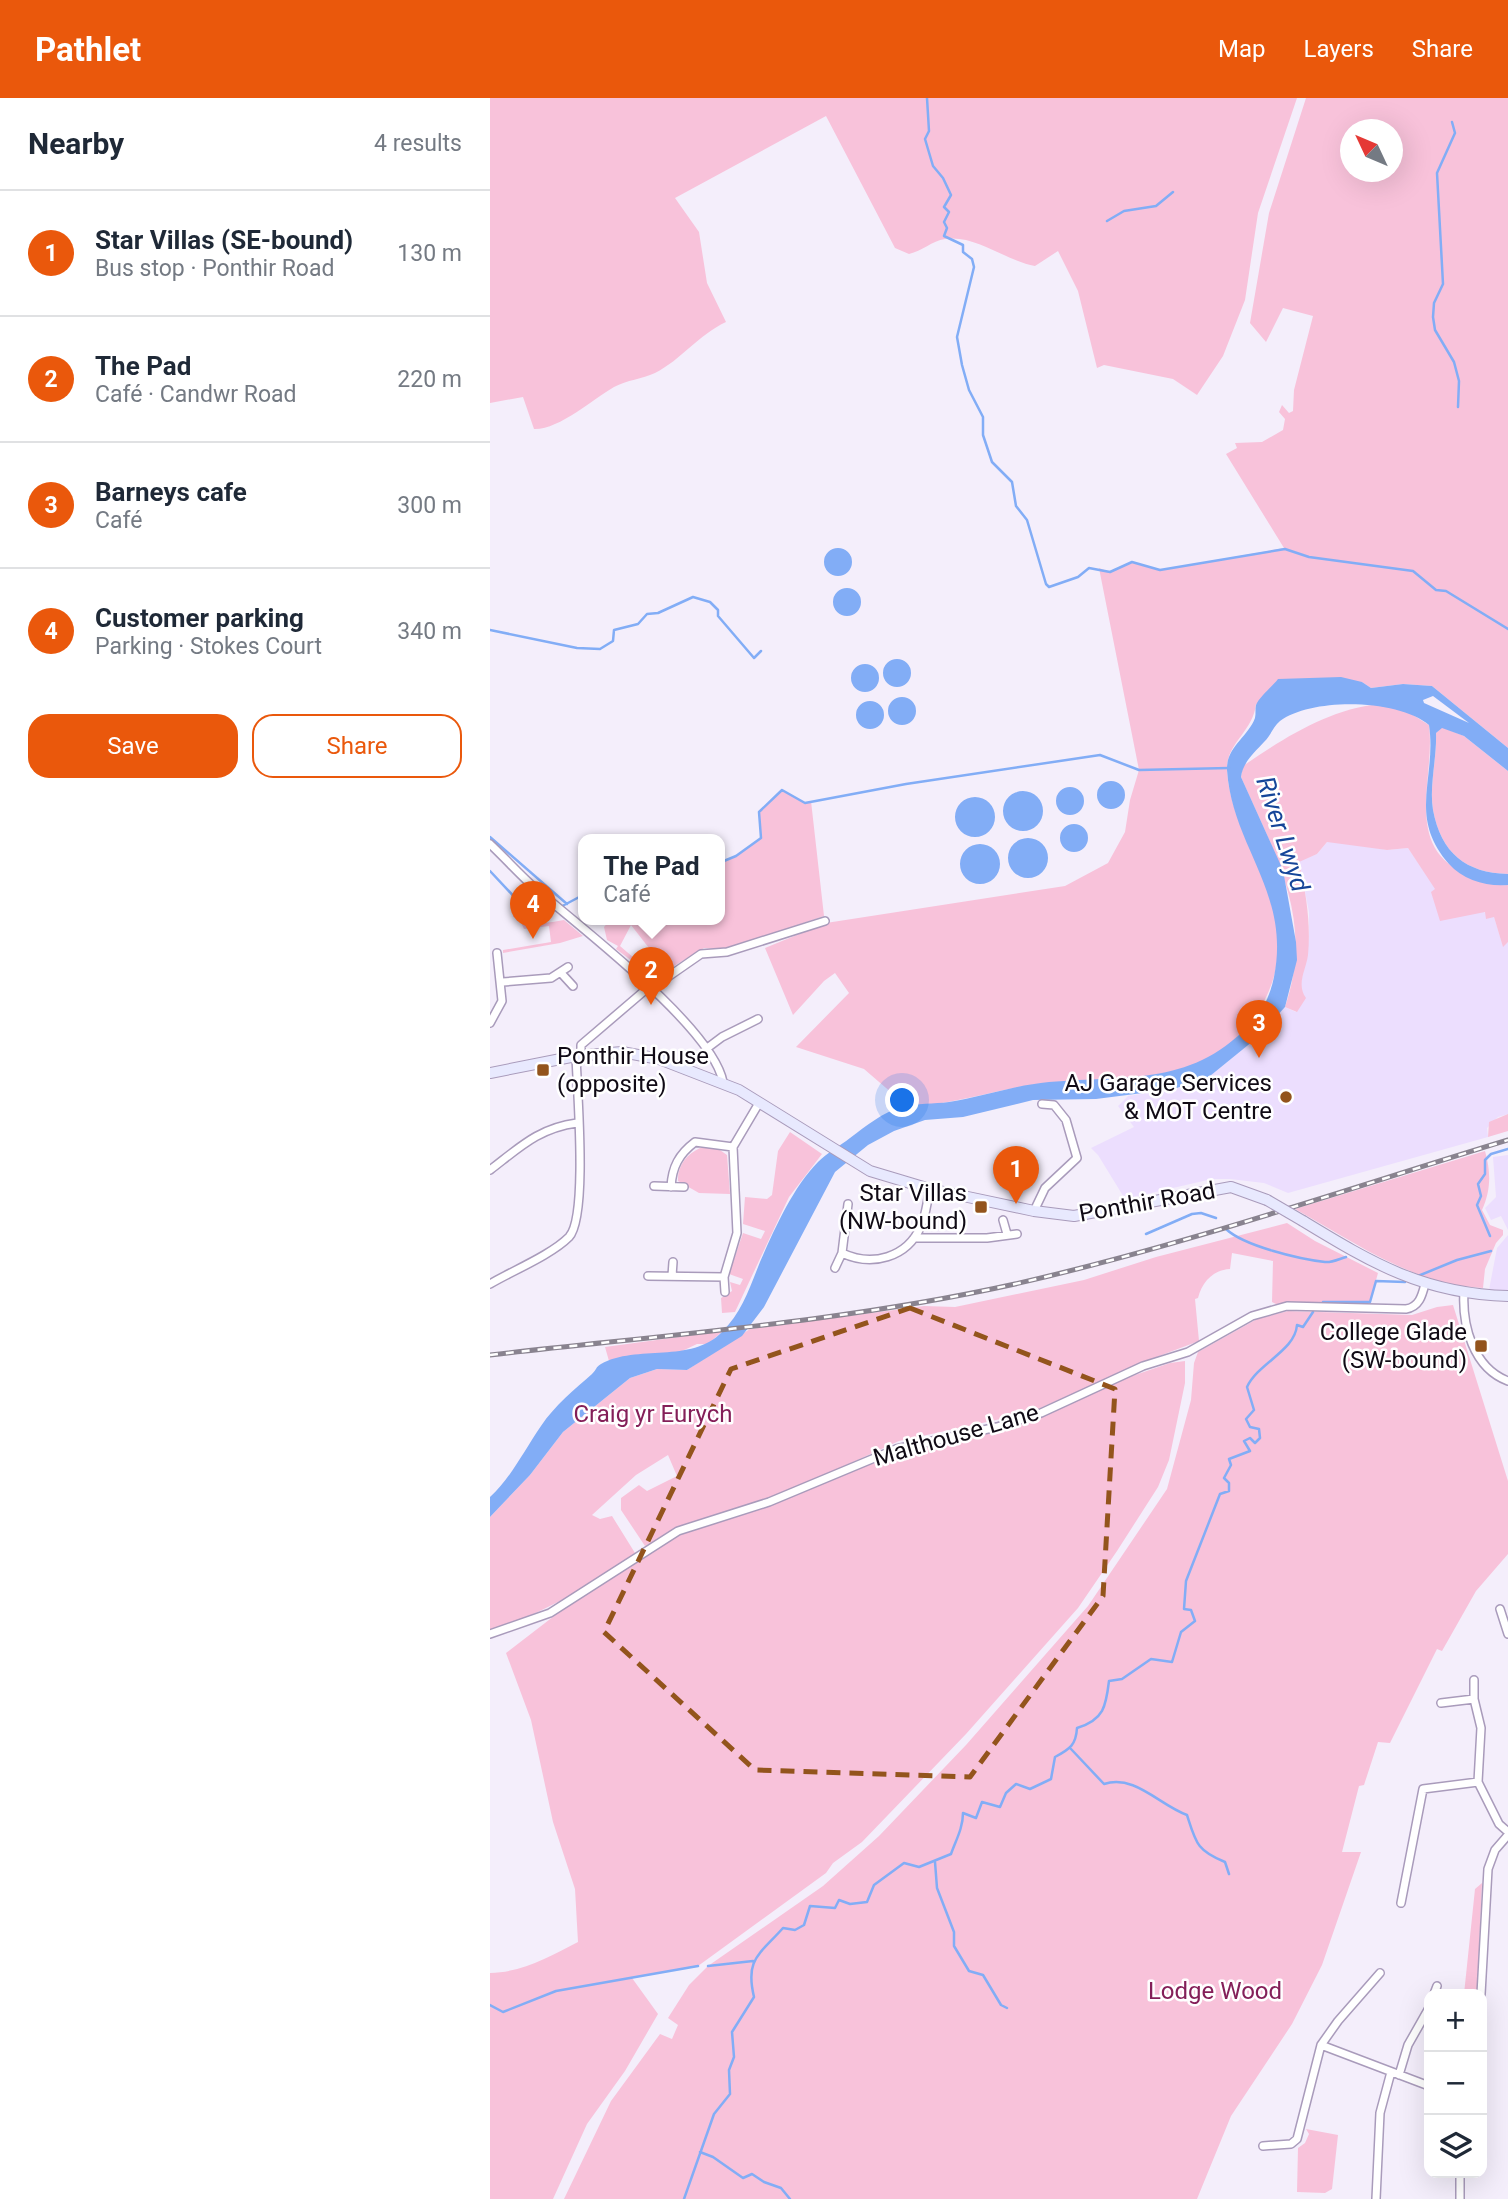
<!DOCTYPE html>
<meta charset="utf-8">
<style>
:root{--surface:#fff;--page:#f6f6f7;--text:#1f2937;--muted:#747a83;--line:#e0e1e3;--accent:#ea580c}
body{margin:0;font-family:Roboto,sans-serif;background:var(--page);color:var(--text)}
.controls{position:absolute;right:21px;bottom:21px;display:grid;overflow:hidden;border-radius:14px;box-shadow:0 7px 28px #0002}
.controls button{width:63px;height:63px;display:grid;place-items:center;padding:0;border:0;border-bottom:2px solid var(--line);background:var(--surface);color:var(--text);font:35px sans-serif}
.compass{position:absolute;left:850px;top:21px;width:63px;height:63px;border-radius:50%;background:var(--surface);box-shadow:0 7px 28px #0002;rotate:314deg}
.you{position:absolute;left:413px;top:1003px;width:24px;height:24px;margin:-18px;border:5px solid #fff;border-radius:50%;background:#1a73e8;box-shadow:0 0 0 10px #1a73e833}
.badge{display:grid;place-items:center;width:46px;height:46px;border-radius:50%;background:var(--accent);color:#fff;font-size:23px;font-weight:700}
.pin{position:absolute;translate:-50% -58px;filter:drop-shadow(0 2px 4px #0008)}
.pin::after{content:'';position:absolute;top:37px;width:24px;height:21px;background:inherit;clip-path:polygon(0 0,100% 0,50% 100%)}
.popup{position:absolute;left:88px;top:736px;width:147px;height:91px;box-sizing:border-box;display:grid;place-content:center;border-radius:14px;background:var(--surface);filter:drop-shadow(0 2px 5px #0005);font-size:23px;white-space:nowrap;color:var(--muted)}
.popup b{font-size:26px;color:var(--text)}
.popup::after{content:'';position:absolute;left:50%;top:100%;margin-left:-14px;border:14px solid transparent;border-top-color:var(--surface)}
.list{margin:0;padding:0;list-style:none}
h2{display:flex;justify-content:space-between;align-items:center;height:91px;margin:0;padding:0 28px;font-size:30px}
h2 small{font-size:23px;font-weight:400;color:var(--muted)}
.list li{display:grid;grid-template-columns:46px 1fr auto;gap:21px;align-items:center;box-sizing:border-box;height:126px;padding:0 28px;border-top:2px solid var(--line)}
.list b{display:block;font-size:26px;white-space:nowrap}
.list p{margin:0;font-size:23px;white-space:nowrap;color:var(--muted)}
.list em{font-size:23px;font-style:normal;color:var(--muted)}
.actions{display:flex;gap:14px;padding:21px 28px}
.actions a{flex:1;padding:16px 0;border:2px solid var(--accent);border-radius:21px;text-align:center;font-size:24px;color:var(--accent)}
.actions .main{background:var(--accent);color:#fff}
.icon{flex:none;width:38px;height:38px;fill:none;stroke:currentColor;stroke-width:2;stroke-linecap:round;stroke-linejoin:round}
.map{position:relative;flex:none;width:1018px;height:2101px;overflow:hidden}
header{display:flex;align-items:center;gap:42px;box-sizing:border-box;height:98px;padding:0 35px;background:var(--accent);color:#fff}
header strong{font-size:33px}
nav{display:flex;gap:38px;margin-inline-start:auto;font-size:24px}
main{display:flex}
aside{flex:1;background:var(--surface)}
.map>svg:first-child{display:block}
.built{fill:#ecdefe}
.green{fill:#f8c2da;fill-rule:evenodd}
.water{fill:#82adf6;fill-rule:evenodd}
.lines{fill:none;stroke-linecap:round;stroke-linejoin:round}
.stream{stroke:#82adf6;stroke-width:2.5}
.street-casing{stroke:#a99bbb;stroke-width:10}
.secondary-casing{stroke:#a99bbb;stroke-width:12}
.street{stroke:#fff;stroke-width:7}
.secondary{stroke:#e8e9fe;stroke-width:10}
.rail-casing{stroke:#89838f;stroke-width:5}
.rail{stroke:#fff;stroke-width:2.5;stroke-dasharray:8;stroke-linecap:butt}
.secondary-bridge-casing{stroke:#a99bbb;stroke-width:12;stroke-linecap:butt}
.secondary-bridge{stroke:#e8e9fe;stroke-width:10}
.marked{fill:none;stroke:#93541c;stroke-width:5;stroke-dasharray:14 9;stroke-linejoin:round}
.poi-dot{fill:#93541c;stroke:#fff;stroke-width:2.5}
.labels{text-anchor:middle;stroke-width:5;stroke-linejoin:round;paint-order:stroke}
.poi-label{font-size:24px;fill:#100a15;stroke:#fff;text-anchor:end}
.street-label{font-size:24px;fill:#100a15;stroke:#fff}
.park-label{font-size:24px;fill:#841f59;stroke:#fff}
.water-label{font-size:26px;font-style:italic;fill:#154599;stroke:#fff}
</style>
<header>
<strong>Pathlet</strong>
<nav><a>Map</a><a>Layers</a><a>Share</a></nav>
</header>
<main>
<aside>
<h2>Nearby<small>4 results</small></h2>
<ul class="list">
<li><span class="badge">1</span><div><b>Star Villas (SE-bound)</b><p>Bus stop · Ponthir Road</p></div><em>130 m</em></li>
<li><span class="badge">2</span><div><b>The Pad</b><p>Café · Candwr Road</p></div><em>220 m</em></li>
<li><span class="badge">3</span><div><b>Barneys cafe</b><p>Café</p></div><em>300 m</em></li>
<li><span class="badge">4</span><div><b>Customer parking</b><p>Parking · Stokes Court</p></div><em>340 m</em></li>
</ul>
<div class="actions"><a class="main">Save</a><a>Share</a></div>
</aside>
<div class="map">
<svg width="1018" height="2101" viewBox="0 0 1018 2101">
<rect width="100%" height="100%" fill="#f4eefb"/>
<path class="built" d="M 852,743 L 897,752 L 918,750 L 946,791 L 1004,819 L 1013,848 L 1018,844 L 1018,1016 L 1008,1019 L 997,1030 L 998,1039 L 798,1095 L 774,1085 L 740,1081 L 722,1081 L 635,1101 L 608,1057 L 601,1050 L 644,1029 L 628,1008 L 638,998 L 684,991 L 720,978 L 768,939 L 795,909 L 806,914 L 819,839 L 819,814 L 809,763 L 827,756 L 837,744 Z
M 1018,1057 L 1018,1132 L 1011,1118 L 1001,1122 L 995,1110 L 1006,1099 L 1003,1059 Z
M 1018,1137 L 1018,1192 L 999,1192 L 1007,1150 Z"/>
<path class="green" d="M 0,0 L 807,0 L 768,115 L 755,202 L 733,258 L 707,297 L 683,281 L 614,267 L 607,270 L 588,193 L 568,153 L 545,168 C 516,163 485,136 455,141 C 442,143 432,153 419,156 L 405,150 L 336,18 L 185,100 L 209,134 L 217,185 L 236,224 C 208,237 191,262 165,275 C 152,281 137,282 124,289 C 103,301 69,332 44,331 L 33,299 L 0,305 Z
M 816,0 L 1018,0 L 1018,650 L 942,588 L 913,586 L 881,590 L 872,584 L 766,606 C 763,634 736,645 737,672 C 740,729 783,777 788,833 C 795,907 736,970 663,979 C 628,983 592,981 557,985 C 525,988 494,997 463,1003 C 446,1007 428,1007 410,1009 L 410,1002 L 374,971 L 306,949 L 359,895 L 345,875 L 334,883 L 303,917 L 275,850 L 336,825 L 575,788 L 618,765 L 635,734 L 640,702 L 649,672 L 609,470 L 620,474 L 642,464 L 670,472 L 794,450 L 736,356 L 747,350 L 745,345 L 772,344 L 793,332 L 795,321 L 789,314 L 792,307 L 799,315 L 803,313 L 804,292 L 823,218 L 793,210 L 776,244 L 760,225 L 779,115 ZM 860,32 L 902,32 L 902,74 L 860,74 Z
M 889,606 L 915,612 L 939,627 C 946,681 910,753 982,778 C 994,783 1005,788 1018,787 L 1018,844 L 1013,849 L 1004,819 L 996,821 L 995,814 L 950,823 L 941,794 L 945,791 L 918,750 L 897,752 L 837,744 L 827,756 L 809,764 C 816,795 821,825 818,857 C 816,872 806,886 816,900 L 807,914 L 795,909 C 825,820 785,758 751,679 L 753,668 C 794,640 839,611 889,606 Z
M 952,629 L 974,638 L 1018,673 L 1018,776 C 976,775 951,755 943,712 C 939,688 947,660 946,635 Z
M 292,692 L 315,705 L 321,703 L 334,818 L 234,852 L 214,850 L 159,883 L 155,878 L 167,867 L 166,859 L 141,827 L 130,848 L 144,860 L 146,866 L 126,851 L 128,848 L 117,842 L 114,829 L 121,821 L 229,821 L 229,765 L 246,758 L 271,740 L 269,714 Z
M 24,811 C 39,828 53,826 74,822 L 93,838 L 70,845 L 13,855 L 13,852 L 61,844 L 59,828 L 34,831 L 28,818 L 23,819 Z
M 1018,1016 L 1018,1033 L 998,1039 L 999,1024 Z
M 300,1034 L 332,1056 L 299,1099 L 245,1214 L 232,1215 L 231,1200 L 242,1193 L 240,1184 L 250,1187 L 253,1181 L 239,1176 L 253,1135 L 271,1141 L 275,1133 L 253,1126 L 255,1099 L 277,1101 L 282,1097 L 288,1053 Z
M 210,1050 L 227,1050 L 237,1057 L 240,1096 L 209,1095 L 188,1083 C 187,1068 197,1056 210,1050 Z
M 995,1053 C 1001,1074 1001,1092 992,1112 L 1000,1127 L 1013,1132 L 1013,1137 L 1006,1145 L 995,1171 L 993,1190 C 920,1186 867,1145 805,1111 Z
M 797,1125 L 825,1143 L 888,1175 L 880,1204 L 786,1206 L 782,1204 L 783,1163 L 742,1155 L 740,1171 C 723,1172 712,1184 708,1200 L 705,1201 L 709,1243 L 656,1263 L 539,1315 L 409,1343 L 293,1396 L 208,1423 L 155,1448 L 131,1412 L 131,1400 L 149,1387 L 157,1393 L 187,1378 L 178,1357 L 146,1377 L 102,1417 L 110,1421 L 122,1418 L 145,1455 C 99,1488 55,1515 0,1533 L 0,1419 L 40,1377 L 73,1334 L 140,1280 L 167,1271 L 197,1272 L 260,1231 L 434,1208 L 465,1209 L 594,1182 L 666,1159 Z
M 963,1207 L 1018,1383 L 1018,1456 L 986,1493 L 952,1553 L 947,1551 L 900,1645 L 888,1644 L 874,1687 L 869,1688 L 852,1754 L 871,1754 L 832,1867 L 802,1926 L 741,2018 L 707,2101 L 74,2101 L 121,2003 L 170,1936 L 182,1941 L 188,1927 L 178,1920 L 199,1887 L 218,1868 L 333,1788 L 389,1738 L 476,1647 L 598,1508 L 677,1391 L 701,1302 L 704,1265 L 708,1254 L 767,1221 L 798,1213 L 922,1217 L 947,1209 Z
M 233,1233 L 218,1246 L 207,1246 L 188,1255 L 119,1263 L 115,1249 Z
M 695,1263 L 695,1285 L 679,1362 L 668,1389 L 627,1453 L 588,1510 L 476,1636 L 372,1744 L 343,1765 L 336,1775 L 208,1868 L 142,1880 L 168,1916 L 135,1973 L 97,2026 L 63,2101 L 0,2101 L 0,1875 C 33,1874 59,1859 88,1844 L 85,1791 L 63,1724 L 41,1622 L 16,1555 L 68,1515 L 174,1445 L 196,1434 L 271,1411 L 410,1354 L 502,1334 L 546,1320 L 616,1287 L 680,1265 Z
M 992,1785 L 987,1896 L 974,1896 L 985,1791 Z
M 816,2031 L 848,2037 L 842,2091 L 835,2095 L 807,2094 L 808,2050 L 815,2045 L 819,2036 Z"/>
<path class="water" d="M334 464a14 14 0 1 1 28 0a14 14 0 1 1-28 0Z
M343 504a14 14 0 1 1 28 0a14 14 0 1 1-28 0Z
M393 575a14 14 0 1 1 28 0a14 14 0 1 1-28 0Z
M361 580a14 14 0 1 1 28 0a14 14 0 1 1-28 0Z
M 851,579 L 872,584 L 881,590 L 913,586 L 942,588 L 1018,650 L 1018,673 L 974,638 L 952,630 L 946,635 C 947,660 939,688 943,712 C 951,755 976,775 1018,776 L 1018,787 C 997,789 973,782 959,766 C 917,718 947,681 939,627 C 909,601 822,599 790,623 C 783,629 781,637 774,644 C 764,655 753,664 751,679 L 793,772 L 806,844 L 807,862 L 795,909 L 768,939 L 720,978 L 684,991 L 606,1001 L 543,1002 L 473,1019 L 435,1022 L 404,1033 L 378,1047 L 345,1074 L 274,1209 L 252,1238 L 197,1272 L 167,1271 L 140,1280 L 73,1334 L 40,1377 L 0,1419 L 0,1399 C 21,1380 35,1351 51,1328 C 65,1307 85,1291 102,1276 C 107,1271 105,1270 111,1266 C 147,1246 201,1266 232,1234 C 252,1214 260,1189 270,1164 C 284,1132 303,1089 328,1064 C 337,1055 350,1048 360,1040 C 376,1028 393,1014 412,1009 C 427,1005 444,1006 459,1004 C 493,999 525,987 559,984 C 640,977 704,989 764,922 C 774,911 781,894 784,879 C 801,794 742,749 737,672 C 736,649 758,639 765,620 C 766,616 765,611 766,607 C 770,598 782,589 788,581 ZM 943,598 L 979,625 L 934,605 L 933,602 Z
M398 613a14 14 0 1 1 28 0a14 14 0 1 1-28 0Z
M366 617a14 14 0 1 1 28 0a14 14 0 1 1-28 0Z
M607 697a14 14 0 1 1 28 0a14 14 0 1 1-28 0Z
M566 703a14 14 0 1 1 28 0a14 14 0 1 1-28 0Z
M513 713a20 20 0 1 1 40 0a20 20 0 1 1-40 0Z
M465 719a20 20 0 1 1 40 0a20 20 0 1 1-40 0Z
M570 740a14 14 0 1 1 28 0a14 14 0 1 1-28 0Z
M518 760a20 20 0 1 1 40 0a20 20 0 1 1-40 0Z
M470 766a20 20 0 1 1 40 0a20 20 0 1 1-40 0Z"/>
<g class="lines">
<path class="stream" d="M 437,0 L 439,33 L 435,41 L 443,68 L 453,80 L 461,97 L 454,109 L 459,114 L 454,124 L 457,130 L 454,138 L 473,147 L 473,154 L 482,161 L 484,169 L 467,239 L 472,267 L 479,292 L 493,319 L 493,337 L 502,364 L 522,384 L 526,408 L 537,422 L 556,486 L 559,489 L 588,479 L 599,470 L 620,474 L 642,464 L 670,472 L 795,451 L 819,459 L 923,473 L 946,492 L 956,493 L 1018,531
M 962,24 L 965,35 L 947,75 L 953,186 L 944,205 L 943,219 L 945,232 L 964,264 L 969,283 L 968,309
M 617,123 L 634,113 L 666,108 L 683,94
M 0,532 L 87,550 L 110,551 L 123,543 L 124,532 L 148,526 L 157,516 L 168,515 L 203,499 L 220,504 L 228,512 L 228,518 L 264,560 L 271,553
M 0,739 L 77,806
M 229,765 L 246,758 L 271,740 L 269,714 L 292,692 L 315,705 L 416,686 L 610,657 L 649,672 L 739,670
M 0,773 L 46,822 L 93,797
M 736,1131 C 754,1148 809,1161 835,1164 C 841,1165 849,1161 856,1159
M 656,1136 L 702,1116 L 711,1115 L 726,1120
M 1000,1138 L 987,1107 L 991,1098 L 988,1086 L 995,1076 L 995,1062 L 1001,1056 L 1018,1051
M 928,1178 L 967,1162 L 1001,1153
M 833,1204 L 880,1204 L 886,1183 L 915,1184
M 581,1651 L 614,1686 C 645,1676 669,1707 697,1717 C 706,1745 707,1753 735,1764 L 739,1776
M 445,1764 L 447,1790 L 464,1834 L 464,1848 L 479,1873 L 493,1877 L 511,1907 L 517,1910
M 218,1868 L 263,1863
M 0,1907 L 13,1914 L 66,1893 L 208,1868
M 210,2054 L 223,2059 L 253,2080 L 262,2076 L 274,2084 L 291,2090 L 300,2101
M 194,2101 L 224,2016 L 240,1996 L 239,1972 L 244,1959 L 242,1934 L 264,1899 C 255,1861 269,1857 293,1830 L 305,1832 L 314,1827 L 320,1808 L 345,1810 L 349,1802 L 360,1806 L 377,1804 L 384,1787 L 414,1765 L 429,1769 L 461,1756 C 466,1742 473,1730 473,1715 L 486,1720 L 492,1704 L 510,1709 L 516,1695 L 526,1686 L 540,1691 L 561,1681 L 565,1659 C 580,1651 586,1647 587,1630 C 614,1622 616,1608 619,1583 L 632,1581 L 661,1561 L 682,1564 L 691,1534 L 705,1523 L 701,1512 L 694,1511 L 696,1483 L 730,1396 L 739,1393 L 739,1385 L 734,1380 L 741,1367 L 739,1361 L 760,1353 L 754,1343 L 760,1340 L 765,1345 L 770,1340 L 769,1331 L 760,1329 L 756,1321 L 764,1312 L 757,1289 C 768,1265 805,1253 807,1227 L 813,1229 L 823,1214"/>
<defs>
<path id="street" d="M 0,746 C 16,761 30,777 46,791 C 90,829 223,930 233,984
M 72,876 L 83,888
M 13,884 L 61,880 L 78,869
M 162,890 L 211,856 L 237,854 L 335,823
M 0,925 L 12,903 L 7,855
M 216,951 L 232,939 L 268,921
M 91,958 L 91,947 L 160,888
M 0,1072 C 30,1049 49,1030 87,1025
M 164,1088 L 194,1089
M 181,1089 C 182,1069 189,1056 205,1044 L 243,1049
M 358,1106 L 352,1155 C 382,1169 417,1160 431,1128 C 436,1117 437,1103 440,1091
M 544,1113 L 555,1090 L 587,1060 L 576,1022 L 564,1007 L 552,1006
M 513,1122 L 517,1136
M 424,1140 L 497,1140 L 527,1136
M 345,1170 L 352,1155
M 158,1178 L 234,1179 L 247,1135 L 243,1049 L 269,1005
M 182,1178 L 183,1164
M 234,1179 L 235,1194
M 0,1186 C 22,1173 61,1157 79,1139 C 98,1119 87,991 86,958
M 974,1194 C 972,1227 983,1270 1018,1283
M 1010,1511 L 1018,1536
M 0,1536 L 60,1515 L 188,1433 L 279,1404 L 406,1351 L 507,1329 L 551,1315 L 653,1268 L 698,1254 L 762,1218 L 797,1208 L 916,1211 C 929,1209 932,1198 935,1186
M 984,1601 L 984,1582
M 951,1605 L 984,1601 L 991,1630 L 988,1684 L 1009,1726 L 1018,1734
M 911,1805 L 933,1691 L 988,1684
M 944,1896 L 947,1888
M 991,1896 L 998,1771 L 1005,1752 L 1018,1737
M 831,1947 L 939,1988
M 909,1977 L 918,1947 L 939,1910
M 773,2048 L 801,2046 L 807,2041 L 831,1947 L 848,1923 L 890,1875
M 886,2101 L 890,2015 L 901,1974
M 970,2101 L 970,2075"/>
<path id="secondary" d="M 0,975 L 86,958 L 132,954 L 169,961 L 249,992 L 380,1073 L 440,1091 L 544,1113 L 584,1118 L 741,1089 L 777,1102
M 813,1123 C 882,1165 934,1196 1018,1198"/>
</defs>
<use href="#street" class="street-casing"/>
<use href="#secondary" class="secondary-casing"/>
<use href="#street" class="street"/>
<use href="#secondary" class="secondary"/>
<defs>
<path id="rail" d="M 0,1257 C 174,1237 354,1224 525,1186 C 692,1148 854,1092 1018,1042"/>
</defs>
<use href="#rail" class="rail-casing"/>
<use href="#rail" class="rail"/>
<defs>
<path id="secondary-bridge" d="M 777,1102 L 813,1123"/>
</defs>
<use href="#secondary-bridge" class="secondary-bridge-casing"/>
<use href="#secondary-bridge" class="secondary-bridge"/>
</g>
<path class="marked" d="M 420,1210 L 625,1291 L 613,1498 L 480,1679 L 265,1672 L 114,1534 L 241,1271 Z"/>
<g class="poi-dot">
<rect x="46" y="965" width="14" height="14" rx="3.5"/>
<circle cx="796" cy="999" r="7"/>
<rect x="484" y="1102" width="14" height="14" rx="3.5"/>
<rect x="984" y="1241" width="14" height="14" rx="3.5"/>
</g>
<g class="labels">
<g class="poi-label">
<text x="67" y="966" text-anchor="start">Ponthir House<tspan x="67" dy="28">(opposite)</tspan></text>
<text x="782" y="993">AJ Garage Services<tspan x="782" dy="28">&amp; MOT Centre</tspan></text>
<text x="477" y="1103">Star Villas<tspan x="477" dy="28">(NW-bound)</tspan></text>
<text x="977" y="1242">College Glade<tspan x="977" dy="28">(SW-bound)</tspan></text>
</g>
<g class="street-label">
<text transform="translate(657 1104) rotate(-10)" y="8">Ponthir Road</text>
<text transform="translate(466 1337) rotate(-16)" y="8">Malthouse Lane</text>
</g>
<g class="park-label">
<text x="163" y="1324">Craig yr Eurych</text>
<text x="725" y="1901">Lodge Wood</text>
</g>
<g class="water-label">
<text transform="translate(793 736) rotate(72)" y="9">River Lwyd</text>
</g>
</g>
</svg>
<div class="controls">
<button>+</button>
<button>−</button>
<button><svg class="icon" aria-label="layers" viewBox="0 0 24 24"><path d="M12 4l9 5-9 5-9-5zM3 14l9 5 9-5"/></svg></button>
</div>
<svg class="compass" viewBox="-18 -18 36 36"><path d="M0-13l5 13h-10z" fill="#e53935"/><path d="M0 13l5-13h-10z" fill="#747a83"/></svg>
<div class="you"></div>
<div class="pin badge" style="left:526px;top:1106px">1</div>
<div class="pin badge" style="left:161px;top:907px">2</div>
<div class="popup"><b>The Pad</b>Café</div>
<div class="pin badge" style="left:769px;top:960px">3</div>
<div class="pin badge" style="left:43px;top:841px">4</div>
</div>
</main>
